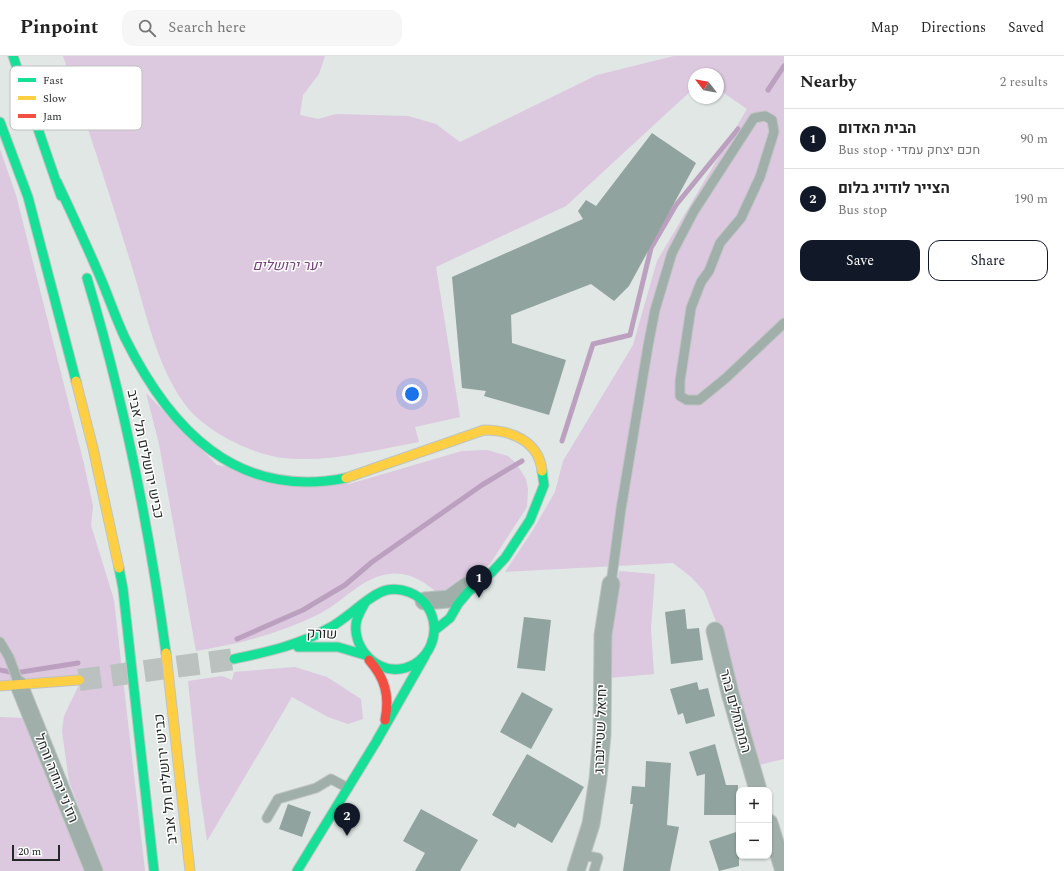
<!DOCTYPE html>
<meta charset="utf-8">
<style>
:root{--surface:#fff;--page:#f6f6f6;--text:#222;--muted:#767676;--line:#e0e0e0;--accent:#111827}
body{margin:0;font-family:Spectral,Heebo,serif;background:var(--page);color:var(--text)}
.controls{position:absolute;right:12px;bottom:12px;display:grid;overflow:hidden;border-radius:8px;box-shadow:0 1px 3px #0004}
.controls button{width:36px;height:36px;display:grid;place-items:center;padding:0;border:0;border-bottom:1px solid var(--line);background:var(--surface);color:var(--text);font:20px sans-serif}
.compass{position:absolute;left:688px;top:12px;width:36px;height:36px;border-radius:50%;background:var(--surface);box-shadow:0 1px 3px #0004;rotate:301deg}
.scale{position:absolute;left:12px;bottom:10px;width:48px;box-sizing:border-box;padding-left:4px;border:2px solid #242927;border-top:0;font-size:11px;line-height:14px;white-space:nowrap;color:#242927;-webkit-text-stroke:3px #fff;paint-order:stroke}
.you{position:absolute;left:412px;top:338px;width:14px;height:14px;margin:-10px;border:3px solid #fff;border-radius:50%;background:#1a73e8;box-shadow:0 0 0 6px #1a73e833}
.badge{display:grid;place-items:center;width:26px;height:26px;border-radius:50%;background:var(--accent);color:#fff;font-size:13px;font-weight:700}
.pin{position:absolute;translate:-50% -33px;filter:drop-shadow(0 1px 2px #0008)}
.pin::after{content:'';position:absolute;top:21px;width:14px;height:12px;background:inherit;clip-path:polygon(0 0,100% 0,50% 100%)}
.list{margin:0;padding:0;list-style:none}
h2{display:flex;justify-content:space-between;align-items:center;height:52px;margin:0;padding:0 16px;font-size:17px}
h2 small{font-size:13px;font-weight:400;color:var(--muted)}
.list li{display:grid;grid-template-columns:26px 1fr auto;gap:12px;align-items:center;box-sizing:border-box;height:60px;padding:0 16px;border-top:1px solid var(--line)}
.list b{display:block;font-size:15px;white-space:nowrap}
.list p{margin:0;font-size:13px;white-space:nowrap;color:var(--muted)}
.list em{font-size:13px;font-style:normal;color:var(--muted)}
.actions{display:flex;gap:8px;padding:12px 16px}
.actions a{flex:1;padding:9px 0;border:1px solid var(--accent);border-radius:12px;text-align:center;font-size:14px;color:var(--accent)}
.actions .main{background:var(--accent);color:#fff}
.icon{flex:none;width:22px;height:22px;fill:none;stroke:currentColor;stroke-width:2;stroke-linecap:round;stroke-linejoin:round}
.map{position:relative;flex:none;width:784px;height:815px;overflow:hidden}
header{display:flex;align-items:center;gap:24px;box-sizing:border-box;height:56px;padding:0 20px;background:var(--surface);border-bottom:1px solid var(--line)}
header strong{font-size:19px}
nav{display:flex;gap:22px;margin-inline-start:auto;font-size:14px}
.search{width:280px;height:36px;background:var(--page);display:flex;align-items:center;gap:10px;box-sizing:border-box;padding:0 14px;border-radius:12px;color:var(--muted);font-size:15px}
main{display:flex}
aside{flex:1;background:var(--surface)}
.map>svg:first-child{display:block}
.green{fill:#dcc8df}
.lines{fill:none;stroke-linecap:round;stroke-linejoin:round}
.stream{stroke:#bca0bf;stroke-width:5}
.building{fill:#91a39e}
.secondary-tunnel{stroke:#bac1be;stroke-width:22;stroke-dasharray:22 11;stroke-linecap:butt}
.lane-casing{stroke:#bfc4c2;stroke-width:11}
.street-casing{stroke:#bfc4c2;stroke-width:19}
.fast-casing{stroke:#bfc4c2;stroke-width:11}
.slow-casing{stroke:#bfc4c2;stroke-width:11}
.jam-casing{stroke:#bfc4c2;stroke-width:11}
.lane{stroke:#a0afaa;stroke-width:9}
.street{stroke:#a0afaa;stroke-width:17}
.fast{stroke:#16e098;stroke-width:9}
.slow{stroke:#ffcf43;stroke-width:9}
.jam{stroke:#f24e42;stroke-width:9}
.labels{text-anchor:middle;stroke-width:3;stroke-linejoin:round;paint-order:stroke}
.park-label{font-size:14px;font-style:italic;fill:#753f7a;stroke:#fff}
.street-label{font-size:14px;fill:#242927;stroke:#fff}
.key{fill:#fff;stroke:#bdbfbe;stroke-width:1}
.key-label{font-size:11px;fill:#242927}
</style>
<header>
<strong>Pinpoint</strong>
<div class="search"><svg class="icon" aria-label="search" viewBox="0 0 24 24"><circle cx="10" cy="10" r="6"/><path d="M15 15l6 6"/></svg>Search here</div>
<nav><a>Map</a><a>Directions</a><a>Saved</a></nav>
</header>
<main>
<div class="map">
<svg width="784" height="815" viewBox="0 0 784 815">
<rect width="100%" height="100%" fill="#e0e7e4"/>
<path class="green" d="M 63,0 L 325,0 L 319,18 L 303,39 L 300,59 L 318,63 L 336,58 L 408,60 L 436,68 L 460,86 L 597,19 L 674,0 L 784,0 L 784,703 L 754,710 L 721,578 L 704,535 L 691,521 L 673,507 L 505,516 L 533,474 L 555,436 L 563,405 L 633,289 L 657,205 L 747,53 L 718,33 L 718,18 L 694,18 L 694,32 L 566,150 L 436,211 L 460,361 L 415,371 L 419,386 C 374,394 328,407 283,402 C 250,398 203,374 184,347 C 156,308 146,256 132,211 C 110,140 88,70 63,0 Z
M 0,93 L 16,139 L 84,408 L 93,450 L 91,469 L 114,544 L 145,815 L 102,815 L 69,725 L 62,675 L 64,660 L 79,629 L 0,631 Z
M 146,337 L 217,409 L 349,428 L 462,395 L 487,394 L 508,400 L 516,407 L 526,423 L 528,433 L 527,451 L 490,508 L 443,542 C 428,528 411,515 389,518 C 362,521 344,545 321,557 C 281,577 240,588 196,595 L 159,388 Z
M 619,515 L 655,518 L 651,573 L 654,618 L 609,622 L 611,573 Z
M 295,611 L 327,621 L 361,643 L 363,663 L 348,668 L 328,661 L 292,641 L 207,785 L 198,722 L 188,625 L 222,620 L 232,624 L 234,616 Z
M 0,661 L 24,662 L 84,815 L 0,815 Z"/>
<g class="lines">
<path class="stream" d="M 768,34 L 784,10
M 562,385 L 593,288 L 630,279 L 651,192 L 676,149 L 738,73
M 237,583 L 303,554 L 345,529 L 372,506 L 482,429 L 522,405
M 0,614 L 15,617 L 78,607"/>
</g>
<path class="building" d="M 652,77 L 696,107 L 629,230 L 614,245 L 591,228 L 511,259 L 512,287 L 566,304 L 549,359 L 484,340 L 486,335 L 462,332 L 452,221 L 583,163 L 578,155 L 586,144 L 596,150 Z
M 685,553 L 687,573 L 699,572 L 703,604 L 671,608 L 665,556 Z
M 524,561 L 551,564 L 545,615 L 517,612 Z
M 697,626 L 699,634 L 708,632 L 715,660 L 686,668 L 683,657 L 678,659 L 670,633 Z
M 522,636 L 553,653 L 531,693 L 500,676 Z
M 715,688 L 726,729 L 738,729 L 738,759 L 704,759 L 705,718 L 697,720 L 689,696 Z
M 527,698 L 584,731 L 552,787 L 518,767 L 515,772 L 492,759 Z
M 646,705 L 671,707 L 667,769 L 679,771 L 670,815 L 623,815 L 633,748 L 630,748 L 632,730 L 645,731 Z
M 288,748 L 311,756 L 302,781 L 279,773 Z
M 421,753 L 478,784 L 460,815 L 415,815 L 425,797 L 403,785 Z
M 739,775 L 739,810 L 719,815 L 709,785 Z"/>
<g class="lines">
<path class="secondary-tunnel" d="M 79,624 L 234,603"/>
<defs>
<path id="lane" d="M 611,528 L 621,453 L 648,290 L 655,254 L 672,197 L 694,155 L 754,62 L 765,60 L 772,64 L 774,76 L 760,121 L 741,162 L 720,187 L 709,215 L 701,226 L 691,252 L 680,325 L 680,340 L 687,344 L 699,344 L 726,322 L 784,267
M 0,586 L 9,601 L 19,628
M 267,762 L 278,743 L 316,732 L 331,723 L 348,732
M 582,799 L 598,802 L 594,815"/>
<path id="street" d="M 424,545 L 449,543 L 467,530
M 715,575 L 730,637 L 758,734
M 19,629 L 94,815
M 769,767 L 784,815
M 576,815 L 591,768 L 598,723 L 602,679 L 603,579 L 611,528"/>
<path id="fast" d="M 13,0 L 61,140
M 0,66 L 28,141 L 76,325
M 57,126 C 72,158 87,190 101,223 C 109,242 116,263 125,282 C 170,373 236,444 346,422
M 87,222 C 124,345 149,470 166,597
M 119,512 L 123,533 L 154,815
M 435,574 L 450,562 L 458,548 L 469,535 L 492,516 L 505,502 L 530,464 L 544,429 L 542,415
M 298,591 L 338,591 L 365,599
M 234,603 C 266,596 300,589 329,572 C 347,563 371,537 387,534 C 402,531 419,538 427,550 C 444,575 429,609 400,613 C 374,617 350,588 357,563 C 359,558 362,552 365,547
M 297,815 L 376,686 L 425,600"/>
<path id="slow" d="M 76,325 L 93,392 L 119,512
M 346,422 L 484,374 C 511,374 539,385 542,415
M 166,597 L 190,815
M 0,630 L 79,624"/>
<path id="jam" d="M 369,604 C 385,622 390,640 385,664"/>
</defs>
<use href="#lane" class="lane-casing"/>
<use href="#street" class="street-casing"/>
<use href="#fast" class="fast-casing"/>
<use href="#slow" class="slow-casing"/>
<use href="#jam" class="jam-casing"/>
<use href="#lane" class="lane"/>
<use href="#street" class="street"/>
<use href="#fast" class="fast"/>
<use href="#slow" class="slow"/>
<use href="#jam" class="jam"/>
</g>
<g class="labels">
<g class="park-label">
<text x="287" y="214">יער ירושלים</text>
</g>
<g class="street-label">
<text transform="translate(146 398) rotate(78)" y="5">כביש ירושלים תל אביב</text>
<text transform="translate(322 577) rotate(2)" y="5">שורק</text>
<text transform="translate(736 655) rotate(75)" y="5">המתנחלים בהר</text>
<text transform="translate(600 673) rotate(-88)" y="5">יחיאל שטיינברג</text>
<text transform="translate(57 722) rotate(68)" y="5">רוז'ני יהודה ורחל</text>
<text transform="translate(165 723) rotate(-96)" y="5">כביש ירושלים תל אביב</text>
</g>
</g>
<rect x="10" y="10" width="132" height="64" rx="6" class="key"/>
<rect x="18" y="22" width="18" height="4" fill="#16e098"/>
<rect x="18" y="40" width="18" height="4" fill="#ffcf43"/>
<rect x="18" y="58" width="18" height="4" fill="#f24e42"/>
<g class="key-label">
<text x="43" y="28">Fast</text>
<text x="43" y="46">Slow</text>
<text x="43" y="64">Jam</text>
</g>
</svg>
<div class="controls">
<button>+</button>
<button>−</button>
</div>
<svg class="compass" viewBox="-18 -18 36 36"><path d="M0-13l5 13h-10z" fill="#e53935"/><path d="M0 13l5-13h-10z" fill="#767676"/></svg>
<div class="scale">20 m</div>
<div class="you"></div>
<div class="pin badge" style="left:479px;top:542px">1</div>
<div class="pin badge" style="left:347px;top:780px">2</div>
</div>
<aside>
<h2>Nearby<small>2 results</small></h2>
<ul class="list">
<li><span class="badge">1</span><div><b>הבית האדום</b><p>Bus stop · חכם יצחק עמדי</p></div><em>90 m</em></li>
<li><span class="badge">2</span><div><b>הצייר לודויג בלום</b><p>Bus stop</p></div><em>190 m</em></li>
</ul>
<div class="actions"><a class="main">Save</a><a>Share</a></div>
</aside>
</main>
